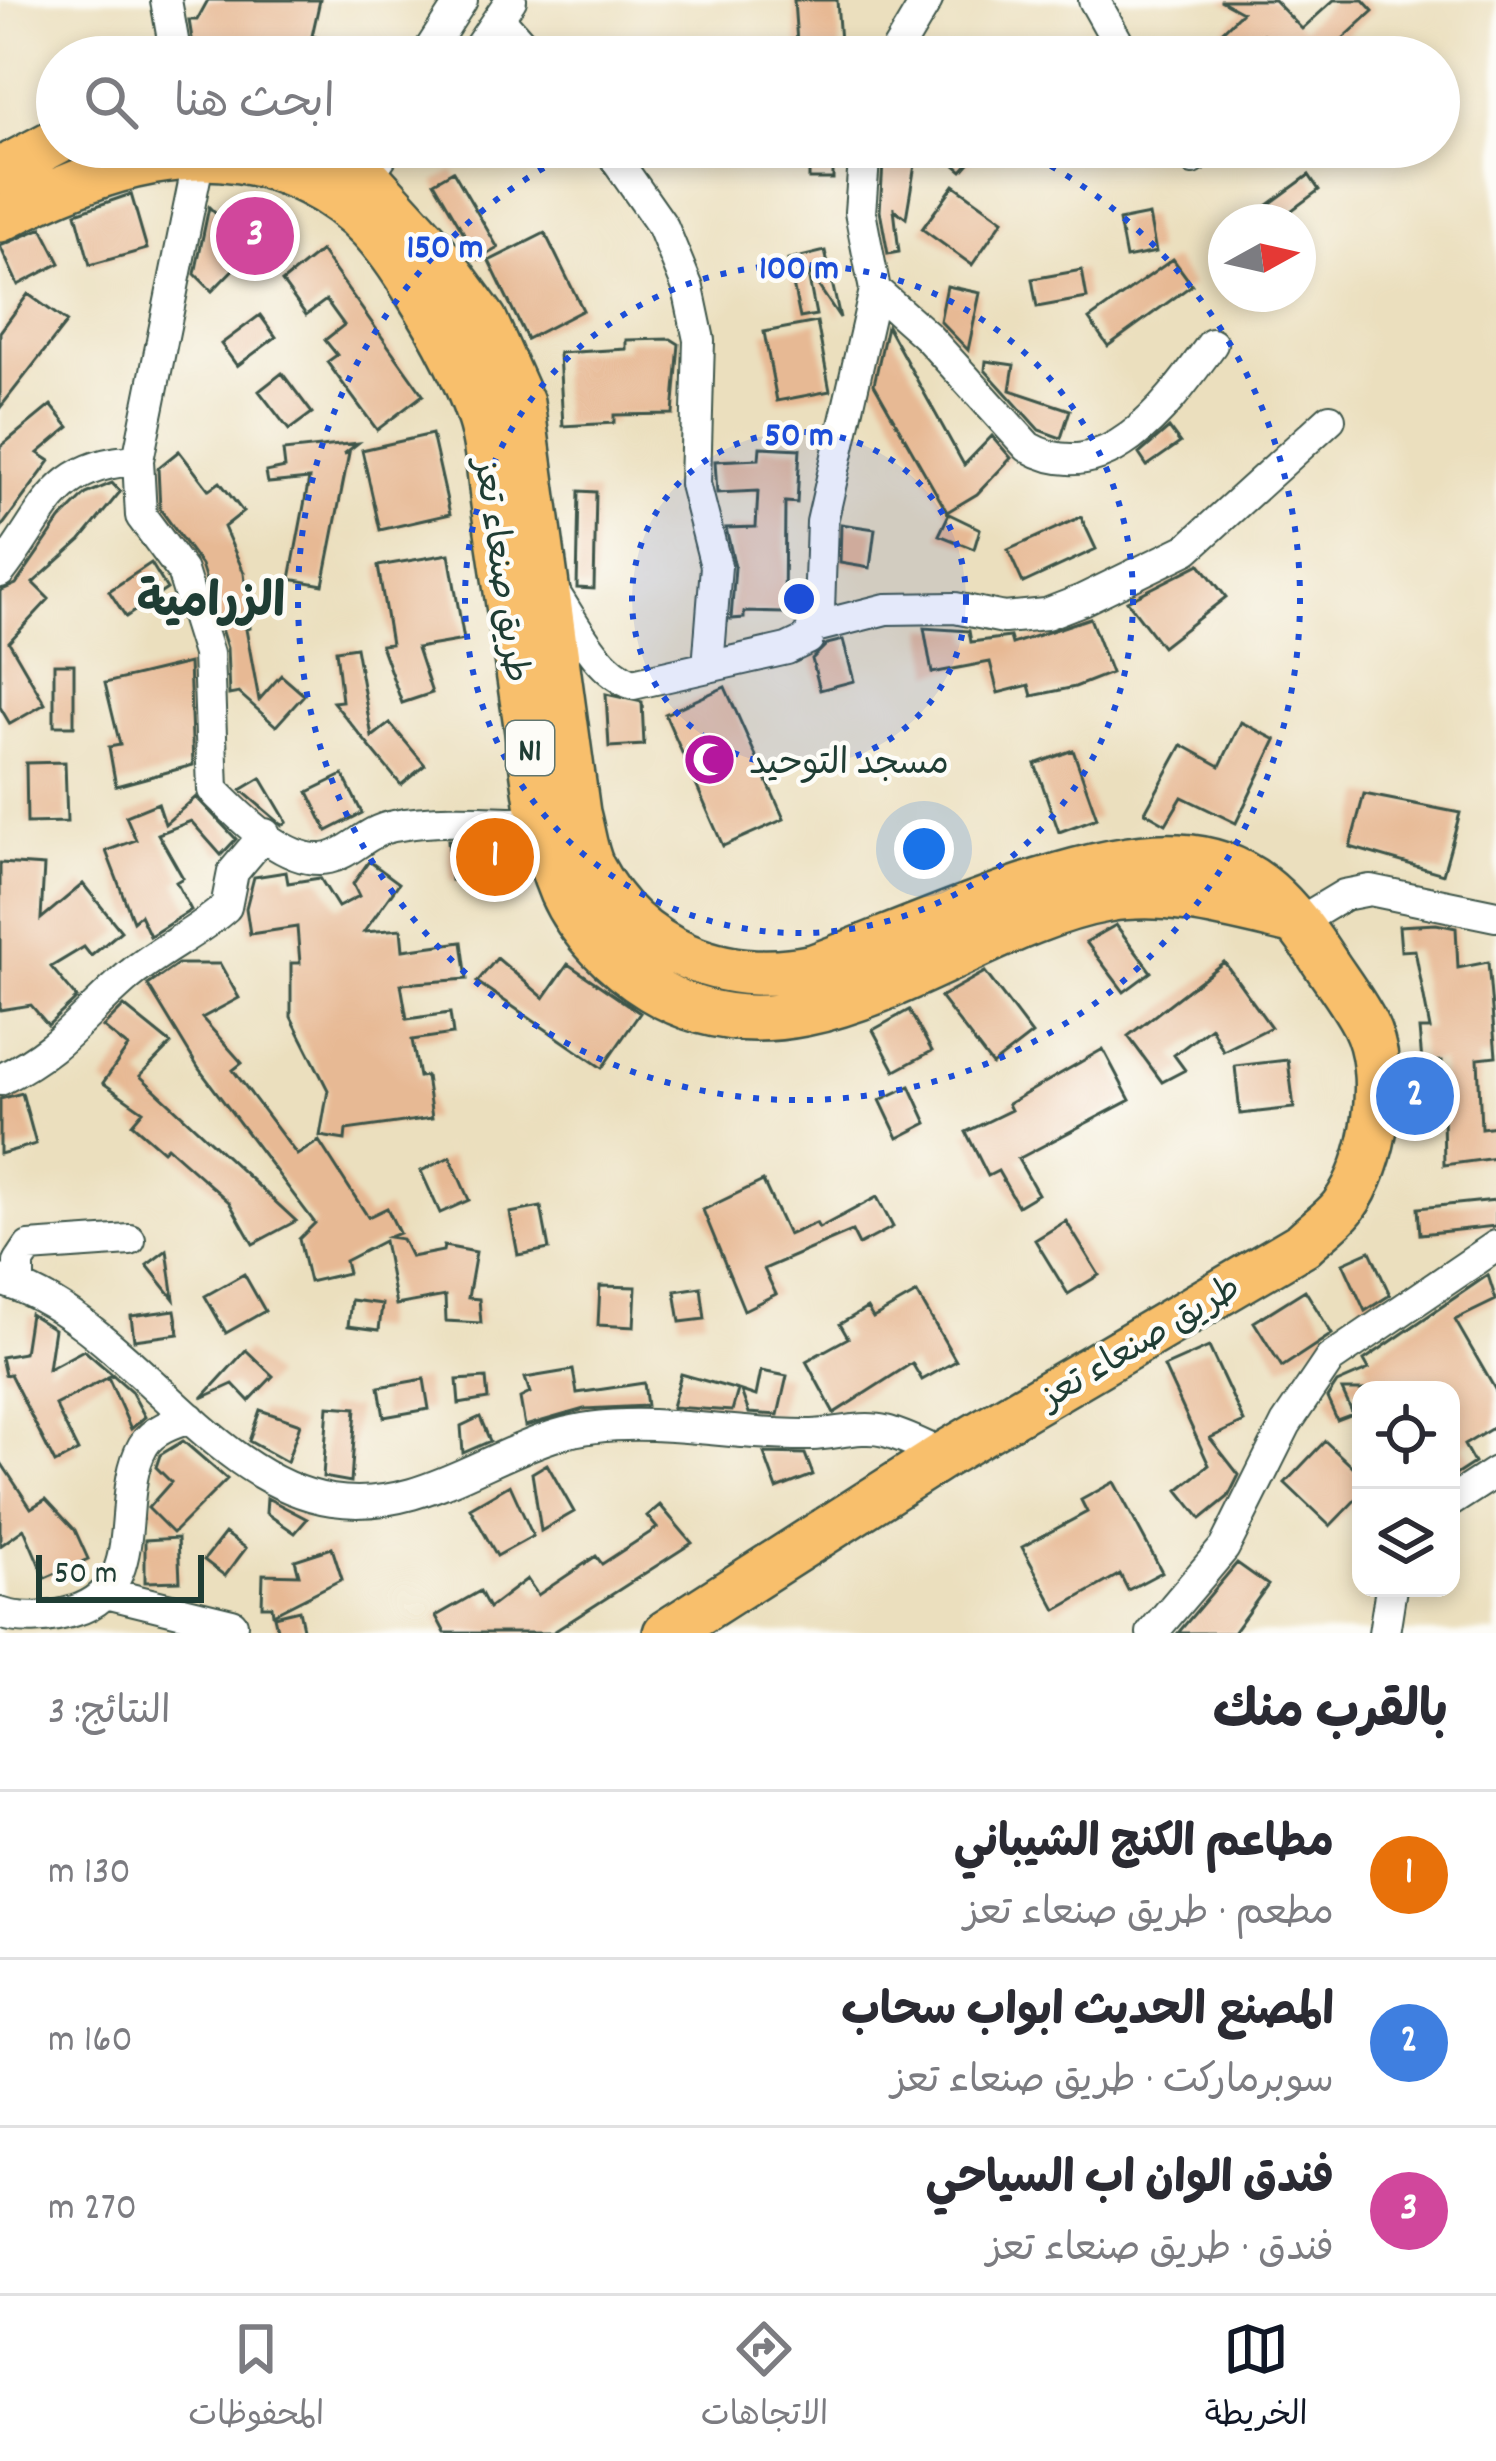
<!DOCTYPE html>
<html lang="ar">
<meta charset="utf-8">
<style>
:root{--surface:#fff;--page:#f2f2f3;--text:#2b2b33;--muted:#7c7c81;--line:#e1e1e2;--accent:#111827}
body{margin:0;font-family:Dekko,"Playpen Sans Arabic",sans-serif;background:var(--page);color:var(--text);direction:rtl}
.controls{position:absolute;right:36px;bottom:36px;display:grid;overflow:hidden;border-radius:24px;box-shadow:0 6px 18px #0003}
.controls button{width:108px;height:108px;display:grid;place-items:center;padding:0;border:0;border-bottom:3px solid var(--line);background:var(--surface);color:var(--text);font:60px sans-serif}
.compass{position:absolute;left:1208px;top:204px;width:108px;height:108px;border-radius:50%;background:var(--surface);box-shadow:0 6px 18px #0003;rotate:82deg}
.scale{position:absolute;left:36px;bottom:30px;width:168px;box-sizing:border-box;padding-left:12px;border:6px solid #1f3d34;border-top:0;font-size:33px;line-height:42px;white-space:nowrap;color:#1f3d34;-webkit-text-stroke:9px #fdfcf7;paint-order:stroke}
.you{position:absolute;left:924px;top:849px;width:42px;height:42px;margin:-30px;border:9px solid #fff;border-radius:50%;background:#1a73e8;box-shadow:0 0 0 18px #1a73e833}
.badge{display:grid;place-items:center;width:78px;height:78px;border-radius:50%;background:var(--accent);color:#fff;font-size:39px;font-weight:700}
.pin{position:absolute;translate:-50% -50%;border:6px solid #fff;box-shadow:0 3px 12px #0006}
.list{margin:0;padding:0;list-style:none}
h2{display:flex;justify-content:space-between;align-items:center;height:156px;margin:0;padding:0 48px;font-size:51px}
h2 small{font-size:39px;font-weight:400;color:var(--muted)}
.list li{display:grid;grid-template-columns:78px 1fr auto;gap:36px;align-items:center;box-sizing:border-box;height:168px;padding:0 48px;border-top:3px solid var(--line)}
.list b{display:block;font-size:45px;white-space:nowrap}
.list p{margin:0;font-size:39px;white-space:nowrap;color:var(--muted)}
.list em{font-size:39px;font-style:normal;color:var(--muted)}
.icon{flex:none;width:66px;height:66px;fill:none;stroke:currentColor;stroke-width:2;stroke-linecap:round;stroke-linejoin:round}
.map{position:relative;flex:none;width:1496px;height:1633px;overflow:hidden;direction:ltr}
.search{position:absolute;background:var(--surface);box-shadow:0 6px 18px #0003;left:36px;right:36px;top:36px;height:132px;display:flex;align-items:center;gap:30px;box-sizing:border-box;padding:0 42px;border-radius:66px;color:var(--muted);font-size:45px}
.sheet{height:660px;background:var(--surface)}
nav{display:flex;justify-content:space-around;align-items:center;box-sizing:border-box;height:168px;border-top:3px solid var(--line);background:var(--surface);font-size:33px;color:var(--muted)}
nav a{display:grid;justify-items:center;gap:6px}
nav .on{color:var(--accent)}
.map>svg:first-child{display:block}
.building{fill:#e7b994}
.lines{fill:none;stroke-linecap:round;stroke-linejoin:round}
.minor-casing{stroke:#3e5549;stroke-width:34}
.highway-casing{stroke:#3e5549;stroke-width:50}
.minor{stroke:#fff;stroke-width:30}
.highway{stroke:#f8bf6c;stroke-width:45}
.ring{fill:none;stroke:#1d4ed8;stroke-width:6;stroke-dasharray:6 12}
.labels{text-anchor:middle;stroke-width:9;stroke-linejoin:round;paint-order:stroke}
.shield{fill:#fdfcf7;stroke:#62766e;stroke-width:3}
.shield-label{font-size:33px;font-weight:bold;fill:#1f3d34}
.street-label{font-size:36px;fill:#1f3d34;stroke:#fdfcf7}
.poi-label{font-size:36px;fill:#1f3d34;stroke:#fdfcf7;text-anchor:start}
.district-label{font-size:48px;font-weight:bold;fill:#1f3d34;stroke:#fdfcf7}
.centre{fill:#1d4ed8;stroke:#fdfcf7;stroke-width:6}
.ring-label{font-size:36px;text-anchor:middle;font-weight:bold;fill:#1d4ed8;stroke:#fdfcf7;stroke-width:9;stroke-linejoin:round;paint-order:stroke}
</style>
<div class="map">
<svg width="1496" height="1633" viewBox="0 0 1496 1633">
<rect width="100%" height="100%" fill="#fdfcf7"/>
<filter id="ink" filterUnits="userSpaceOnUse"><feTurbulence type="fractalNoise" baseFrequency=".00833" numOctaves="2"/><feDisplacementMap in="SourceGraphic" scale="24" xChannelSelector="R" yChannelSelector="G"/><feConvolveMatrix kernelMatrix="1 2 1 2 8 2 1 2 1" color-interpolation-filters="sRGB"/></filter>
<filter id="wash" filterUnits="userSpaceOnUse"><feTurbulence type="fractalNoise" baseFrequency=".004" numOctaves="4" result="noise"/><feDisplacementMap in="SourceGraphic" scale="48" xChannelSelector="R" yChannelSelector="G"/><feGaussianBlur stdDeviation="2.7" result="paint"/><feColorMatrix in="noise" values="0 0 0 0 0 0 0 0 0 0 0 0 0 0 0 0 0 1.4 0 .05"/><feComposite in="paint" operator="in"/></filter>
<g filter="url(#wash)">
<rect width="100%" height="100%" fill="#ebdfbe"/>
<g id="blocks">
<path class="building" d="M 208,0 L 320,0 L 312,36 L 366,52 L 366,57 L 195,57 L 189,20 L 197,20 Z
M 794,0 L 837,0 L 841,57 L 798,57 Z
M 1220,0 L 1274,0 L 1302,29 L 1334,0 L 1363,0 L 1373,11 L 1323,57 L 1291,57 L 1263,34 L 1239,57 L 1196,57 L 1242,12 Z
M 809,147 L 833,147 L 833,179 L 809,179 Z
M 884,147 L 918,147 L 906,218 L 894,209 L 899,252 L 888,254 L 880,211 Z
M 934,147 L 983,147 L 962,171 Z
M 453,171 L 498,248 L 479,259 L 434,182 Z
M 1309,175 L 1319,190 L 1276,222 L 1245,222 Z
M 954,185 L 1003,220 L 972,265 L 922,229 Z
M 131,194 L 147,249 L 90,265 L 76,213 Z
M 209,207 L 252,250 L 212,291 L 195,274 Z
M 1149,215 L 1156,252 L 1126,258 L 1119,221 Z
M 42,228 L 60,263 L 18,285 L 0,246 Z
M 545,233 L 583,310 L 527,339 L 489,261 Z
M 321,251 L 423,395 L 377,430 L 327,362 L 337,355 L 325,340 L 344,325 L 326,300 L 306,315 L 282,282 Z
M 825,251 L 840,318 L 807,269 L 816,315 L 800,318 L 788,260 Z
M 1173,259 L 1192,285 L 1108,346 L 1089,319 Z
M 1082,270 L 1087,298 L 1037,307 L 1032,279 Z
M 947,286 L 980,293 L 968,350 L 940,321 Z
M 28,294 L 67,322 L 0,408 L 0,332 Z
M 260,315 L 276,337 L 237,366 L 221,344 Z
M 817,322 L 830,391 L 777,401 L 764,332 Z
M 887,326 L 964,465 L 992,436 L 1011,458 L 977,494 L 947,512 L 874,384 Z
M 671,339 L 679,344 L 673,414 L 614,415 L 614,423 L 563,426 L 559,353 L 626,349 L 626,340 Z
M 986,361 L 1014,365 L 1010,390 L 1070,410 L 1061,438 L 1039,430 L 985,370 Z
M 282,373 L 312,413 L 289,430 L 259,391 Z
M 51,405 L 69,427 L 38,453 L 50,461 L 0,529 L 0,447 Z
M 1169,428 L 1180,443 L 1147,466 L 1139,454 Z
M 432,434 L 450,514 L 380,530 L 362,450 Z
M 358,443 L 344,454 L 349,453 L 323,585 L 290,579 L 309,479 L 268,483 L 266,472 L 285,468 L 283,451 Z
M 760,447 L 800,449 L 797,503 L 785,502 L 784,613 L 744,612 L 744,618 L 731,619 L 735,567 L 726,528 L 756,527 L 758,491 L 717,493 L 715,461 L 759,459 Z
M 179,451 L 209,490 L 220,482 L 243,512 L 224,527 L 244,573 L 250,628 L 246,629 L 259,700 L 281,675 L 304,695 L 276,726 L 239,693 L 229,695 L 227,648 L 201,565 L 160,509 L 158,468 Z
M 112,483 L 120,492 L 81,540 L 33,583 L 49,599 L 9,642 L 45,704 L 10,724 L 0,707 L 0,591 L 16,584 L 60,520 L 86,494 Z
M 579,491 L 596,492 L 594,589 L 577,588 Z
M 949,514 L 980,529 L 974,549 L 939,535 Z
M 1081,517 L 1096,549 L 1023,583 L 1008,550 Z
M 841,524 L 875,529 L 870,568 L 840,563 Z
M 449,554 L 464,640 L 417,648 L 432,693 L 402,703 L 381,645 L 391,644 L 378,566 Z
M 151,563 L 167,589 L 126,617 L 109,591 Z
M 1200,564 L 1226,597 L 1162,647 L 1127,601 Z
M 1090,618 L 1111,673 L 1075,687 L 1032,696 L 1029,685 L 998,693 L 990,662 L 932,673 L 924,628 L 969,631 L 971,642 L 1010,637 L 1012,644 Z
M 843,640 L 854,681 L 820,690 L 812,659 L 827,644 Z
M 356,647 L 372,737 L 390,723 L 425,765 L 401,785 L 333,702 L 342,701 L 336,650 Z
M 189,663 L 193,765 L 116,786 L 109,747 L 120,745 L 105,683 Z
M 54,664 L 74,664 L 74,726 L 54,726 Z
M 725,687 L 784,819 L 723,846 L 665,714 Z
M 606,694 L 642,702 L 644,745 L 609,747 Z
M 1241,722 L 1276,740 L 1236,823 L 1182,797 L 1166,824 L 1145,812 L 1182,745 L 1220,766 Z
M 1073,750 L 1097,818 L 1059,832 L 1035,764 Z
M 65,762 L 67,822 L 27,823 L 26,763 Z
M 343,775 L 362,813 L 327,831 L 308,792 Z
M 261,778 L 287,822 L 282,825 L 241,790 Z
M 1364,794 L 1460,813 L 1443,874 L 1350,847 Z
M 196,797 L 236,839 L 221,855 L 191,821 L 158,834 L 183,878 L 176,882 L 191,910 L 150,936 L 140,915 L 133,921 L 106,851 L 136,840 L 126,816 L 158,803 L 165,824 Z
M 448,840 L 503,841 L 506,875 L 451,880 Z
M 369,861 L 399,883 L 364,932 L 401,929 L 403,950 L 462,942 L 467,979 L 401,984 L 407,1019 L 450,1013 L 453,1034 L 412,1040 L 419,1077 L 426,1076 L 432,1118 L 346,1130 L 345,1140 L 320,1136 L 328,1090 L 291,1017 L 291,963 L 300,963 L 297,927 L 250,934 L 246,908 L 254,877 L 286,872 L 288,883 L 320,878 L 338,907 L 359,896 L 353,884 Z
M 0,863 L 44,866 L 41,919 L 83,884 L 121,931 L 91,956 L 84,947 L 51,967 L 77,998 L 48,1025 L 31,1005 L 0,1010 Z
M 1436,924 L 1456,928 L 1458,968 L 1488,962 L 1496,1056 L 1478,1058 L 1481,1128 L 1496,1126 L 1496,1158 L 1444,1165 L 1442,1061 L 1422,1062 L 1419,1029 L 1430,1029 L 1415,950 L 1401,951 L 1399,926 Z
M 1116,925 L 1151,972 L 1124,992 L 1086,942 Z
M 497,958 L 544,998 L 568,964 L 640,1013 L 602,1068 L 477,982 Z
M 1224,962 L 1271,1027 L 1223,1051 L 1211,1027 L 1174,1055 L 1185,1070 L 1162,1082 L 1128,1036 Z
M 178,964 L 220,964 L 239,998 L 202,1018 L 242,1063 L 233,1070 L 297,1155 L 319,1141 L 368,1217 L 387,1208 L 399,1233 L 389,1237 L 402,1239 L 411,1257 L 443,1251 L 444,1246 L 476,1252 L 468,1298 L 479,1299 L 481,1323 L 446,1321 L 445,1296 L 396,1305 L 384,1241 L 345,1261 L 348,1273 L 309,1282 L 299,1239 L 315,1223 L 199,1069 L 148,985 Z
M 985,972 L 1032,1034 L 992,1065 L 940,997 Z
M 124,1006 L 171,1044 L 140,1076 L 296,1221 L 253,1244 L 229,1202 L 167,1147 L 163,1151 L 132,1124 L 143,1111 L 103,1083 L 128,1047 L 103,1027 Z
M 909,1010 L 932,1051 L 895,1071 L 873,1030 Z
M 1103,1049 L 1130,1100 L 1018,1159 L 1038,1194 L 1018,1206 L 998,1171 L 988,1176 L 966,1132 L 1011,1110 L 1008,1104 Z
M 1288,1060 L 1294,1108 L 1240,1114 L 1235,1066 Z
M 910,1086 L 927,1123 L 898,1138 L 880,1100 Z
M 22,1093 L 36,1144 L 0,1154 L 0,1099 Z
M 450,1157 L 469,1200 L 440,1213 L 421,1171 Z
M 763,1181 L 788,1235 L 816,1223 L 819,1228 L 877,1197 L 893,1227 L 859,1245 L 852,1231 L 764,1269 L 776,1294 L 744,1310 L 703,1210 Z
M 1496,1200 L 1496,1226 L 1420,1234 L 1418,1208 Z
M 541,1207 L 549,1249 L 518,1255 L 510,1213 Z
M 1066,1221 L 1099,1275 L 1068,1294 L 1035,1240 Z
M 167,1250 L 174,1299 L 147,1265 Z
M 1370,1251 L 1390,1295 L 1365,1311 L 1343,1263 Z
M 244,1274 L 265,1311 L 226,1333 L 205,1296 Z
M 1488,1275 L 1496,1300 L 1455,1320 L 1496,1391 L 1496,1426 L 1464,1445 L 1474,1463 L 1451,1478 L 1451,1390 L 1342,1390 L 1353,1414 L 1337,1420 L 1327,1398 L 1337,1383 L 1369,1369 L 1364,1360 Z
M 600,1286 L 636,1287 L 634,1327 L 598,1325 Z
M 701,1287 L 705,1319 L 680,1322 L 675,1291 Z
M 1305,1290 L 1332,1334 L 1282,1367 L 1254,1322 Z
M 917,1293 L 956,1361 L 922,1380 L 912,1363 L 834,1413 L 806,1361 L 848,1338 L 840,1324 L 867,1308 L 873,1318 Z
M 351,1300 L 382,1304 L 379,1330 L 348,1326 Z
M 175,1310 L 179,1334 L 134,1340 L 131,1316 Z
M 30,1314 L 54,1329 L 48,1369 L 84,1350 L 113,1375 L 55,1405 L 78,1451 L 55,1463 L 10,1374 L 5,1375 L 1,1357 L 24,1353 Z
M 1209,1347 L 1244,1422 L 1210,1438 L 1239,1475 L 1228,1497 L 1201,1519 L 1178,1490 L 1209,1465 L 1164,1367 Z
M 246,1350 L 273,1376 L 249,1401 L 233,1384 L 202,1398 Z
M 573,1370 L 577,1393 L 644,1383 L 647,1406 L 584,1409 L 525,1426 L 520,1398 L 530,1393 L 525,1378 Z
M 761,1371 L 787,1376 L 778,1415 L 749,1413 L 741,1391 L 756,1396 Z
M 681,1374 L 738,1390 L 732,1411 L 672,1407 Z
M 113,1375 L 131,1391 L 145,1417 L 131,1429 L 108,1377 Z
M 486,1378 L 488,1399 L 459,1404 L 457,1380 Z
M 424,1379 L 429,1409 L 384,1417 L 379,1387 Z
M 328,1406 L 356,1408 L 351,1482 L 323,1477 Z
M 260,1410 L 300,1424 L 287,1462 L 249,1441 Z
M 480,1417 L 490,1441 L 463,1453 L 461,1426 Z
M 183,1441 L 227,1479 L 173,1533 L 148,1508 L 171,1482 L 156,1467 L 160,1455 Z
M 1325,1441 L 1361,1475 L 1361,1494 L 1330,1526 L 1285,1483 Z
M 764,1453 L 805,1454 L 813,1475 L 777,1489 Z
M 0,1461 L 31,1508 L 46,1499 L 75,1530 L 88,1559 L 45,1578 L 24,1529 L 0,1546 Z
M 547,1464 L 574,1512 L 541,1531 L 532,1473 Z
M 1114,1482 L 1162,1572 L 1128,1590 L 1120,1574 L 1056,1610 L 1022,1547 L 1087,1512 L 1081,1500 Z
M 510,1485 L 533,1536 L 497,1556 L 470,1508 Z
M 267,1498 L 307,1519 L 295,1533 L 266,1513 Z
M 660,1505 L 692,1543 L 552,1633 L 445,1633 L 436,1616 L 480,1591 L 489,1608 L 527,1579 L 538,1595 L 596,1556 L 602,1564 L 657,1528 L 647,1516 Z
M 225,1533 L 246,1548 L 225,1576 L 204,1560 Z
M 178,1538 L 180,1581 L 145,1582 L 145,1540 Z
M 332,1548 L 342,1579 L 273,1614 L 272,1606 L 262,1606 L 263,1574 L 299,1575 L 295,1560 Z
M 1237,1563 L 1268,1585 L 1233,1633 L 1178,1633 Z
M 299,1610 L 304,1633 L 278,1633 L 274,1616 Z"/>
</g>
</g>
<g filter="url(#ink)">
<use href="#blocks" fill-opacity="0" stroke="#3e5549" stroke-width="3"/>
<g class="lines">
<defs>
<path id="minor" d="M 166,0 L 176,57
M 1094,0 L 1126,57
M 499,18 L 533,57
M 425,57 L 462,0
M 472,57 L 511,0
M 893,57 L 927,0
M 607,147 L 663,227 L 688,288 L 699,340 L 695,484 L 716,566 L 708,667
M 1183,147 L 1193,159
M 199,158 L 138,460 L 141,516 L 182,571 L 208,654 L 213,790 C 239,816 287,867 329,858 C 351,853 368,830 394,826 C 441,817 493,822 541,823
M 367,177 L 388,147
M 875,290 L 927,336 L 1028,447 C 1108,492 1170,401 1212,344
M 0,572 C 46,514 51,464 138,460
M 549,585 C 573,618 594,670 633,684 L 787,649 L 808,639 L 819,610 L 822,522 L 875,290 L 860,212 L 865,147
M 815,627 L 886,609 L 955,608 L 1004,618 L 1046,614 L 1082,600 L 1187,549 L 1330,419
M 1299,922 L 1344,895 L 1370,890 L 1496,916
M 0,1080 C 64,1047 75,1023 125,979 C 156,951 195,935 226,907 L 233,872 L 265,834
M 0,1280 C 127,1318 205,1480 332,1500 C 416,1513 480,1459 557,1435 C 637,1411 729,1437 812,1435 C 835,1434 863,1425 885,1431 C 905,1436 925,1447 944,1455
M 19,1286 L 19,1262 L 29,1247 L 130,1240
M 1451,1501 L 1496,1472
M 106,1593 L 232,1624
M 0,1613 C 23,1621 51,1618 74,1611 C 150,1588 113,1499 143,1446 C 152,1430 174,1423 190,1418
M 1152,1633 L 1224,1548 L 1286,1424 L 1330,1359 L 1496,1246
M 1384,1633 L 1391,1588"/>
<path id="highway" d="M 318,147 L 367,177 L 429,245 L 484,320 L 521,403 L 577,813 C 582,830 584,852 592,868 C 636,952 725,986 814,967 C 910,932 1081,851 1178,857 C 1246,860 1284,899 1320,955 C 1334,977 1352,1000 1364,1023 C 1390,1073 1376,1163 1343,1207 C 1333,1220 1315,1232 1303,1244 L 944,1455 L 666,1633
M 0,171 L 57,141
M 0,219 C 96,168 206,129 310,183 C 360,208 387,243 416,290 C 442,331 465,372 480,418 C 489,445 490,476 494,504 C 505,580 517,656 528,732 C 536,786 540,841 562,892 C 579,931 616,967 652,989 C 805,1082 960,925 1107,899 C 1170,888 1235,908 1296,922"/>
</defs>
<use href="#minor" class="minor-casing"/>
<use href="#highway" class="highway-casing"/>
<use href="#minor" class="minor"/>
<use href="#highway" class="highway"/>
</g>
</g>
<circle cx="799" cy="599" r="167" fill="#1d4ed8" fill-opacity=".12"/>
<g class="ring">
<circle cx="799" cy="599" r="167"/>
<circle cx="799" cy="599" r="334"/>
<path d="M1019 149A501 501 0 1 1 579 149"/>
</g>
<defs>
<symbol id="mosque-disc" viewBox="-11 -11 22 22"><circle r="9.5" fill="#b5179e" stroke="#fdfcf7"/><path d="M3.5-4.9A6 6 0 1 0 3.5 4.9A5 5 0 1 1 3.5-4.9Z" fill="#fff"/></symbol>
</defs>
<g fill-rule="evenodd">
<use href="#mosque-disc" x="680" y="730" width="59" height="59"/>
</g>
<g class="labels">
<rect class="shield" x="506" y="721" width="48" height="54" rx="9"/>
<g class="shield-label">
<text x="530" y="760">N1</text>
</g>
<g class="street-label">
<text transform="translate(504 570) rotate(82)" y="13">طريق صنعاء تعز</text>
<text transform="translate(1139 1340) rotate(-31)" y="13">طريق صنعاء تعز</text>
</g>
<g class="poi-label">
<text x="749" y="773">مسجد التوحيد</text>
</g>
<g class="district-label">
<text x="211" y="615">الزرامية</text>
</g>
</g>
<circle cx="799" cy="599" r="18" class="centre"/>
<g class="ring-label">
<text x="445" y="257">150 m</text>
<text x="799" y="278">100 m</text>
<text x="799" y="445">50 m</text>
</g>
</svg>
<div class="controls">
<button><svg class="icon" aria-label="locate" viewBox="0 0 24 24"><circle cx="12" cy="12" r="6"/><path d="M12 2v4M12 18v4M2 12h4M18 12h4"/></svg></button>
<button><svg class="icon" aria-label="layers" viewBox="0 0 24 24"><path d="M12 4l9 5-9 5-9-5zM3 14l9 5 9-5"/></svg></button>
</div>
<svg class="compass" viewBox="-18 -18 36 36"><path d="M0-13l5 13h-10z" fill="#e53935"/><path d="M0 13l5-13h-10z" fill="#7c7c81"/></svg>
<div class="scale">50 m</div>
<div class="you"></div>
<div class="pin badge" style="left:495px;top:857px;background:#e8710a">1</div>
<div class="pin badge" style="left:1415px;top:1096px;background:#3f7fe0">2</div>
<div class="pin badge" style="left:255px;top:236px;background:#d1479c">3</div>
<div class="search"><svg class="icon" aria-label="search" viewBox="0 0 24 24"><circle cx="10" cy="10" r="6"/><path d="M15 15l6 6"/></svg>ابحث هنا</div>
</div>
<section class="sheet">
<h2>بالقرب منك<small>النتائج: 3</small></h2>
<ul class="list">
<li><span class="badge" style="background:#e8710a">1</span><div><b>مطاعم الكنج الشيباني</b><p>مطعم · طريق صنعاء تعز</p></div><em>130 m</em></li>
<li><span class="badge" style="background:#3f7fe0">2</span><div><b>المصنع الحديث ابواب سحاب</b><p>سوبرماركت · طريق صنعاء تعز</p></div><em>160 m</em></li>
<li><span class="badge" style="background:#d1479c">3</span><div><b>فندق الوان اب السياحي</b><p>فندق · طريق صنعاء تعز</p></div><em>270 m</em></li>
</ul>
</section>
<nav>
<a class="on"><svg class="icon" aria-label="map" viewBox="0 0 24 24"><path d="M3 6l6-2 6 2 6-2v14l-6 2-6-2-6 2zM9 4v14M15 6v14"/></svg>الخريطة</a>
<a><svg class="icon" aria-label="directions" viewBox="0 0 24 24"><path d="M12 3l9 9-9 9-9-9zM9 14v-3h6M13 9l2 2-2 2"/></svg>الاتجاهات</a>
<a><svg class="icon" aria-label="saved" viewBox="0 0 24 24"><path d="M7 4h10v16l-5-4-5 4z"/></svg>المحفوظات</a>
</nav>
